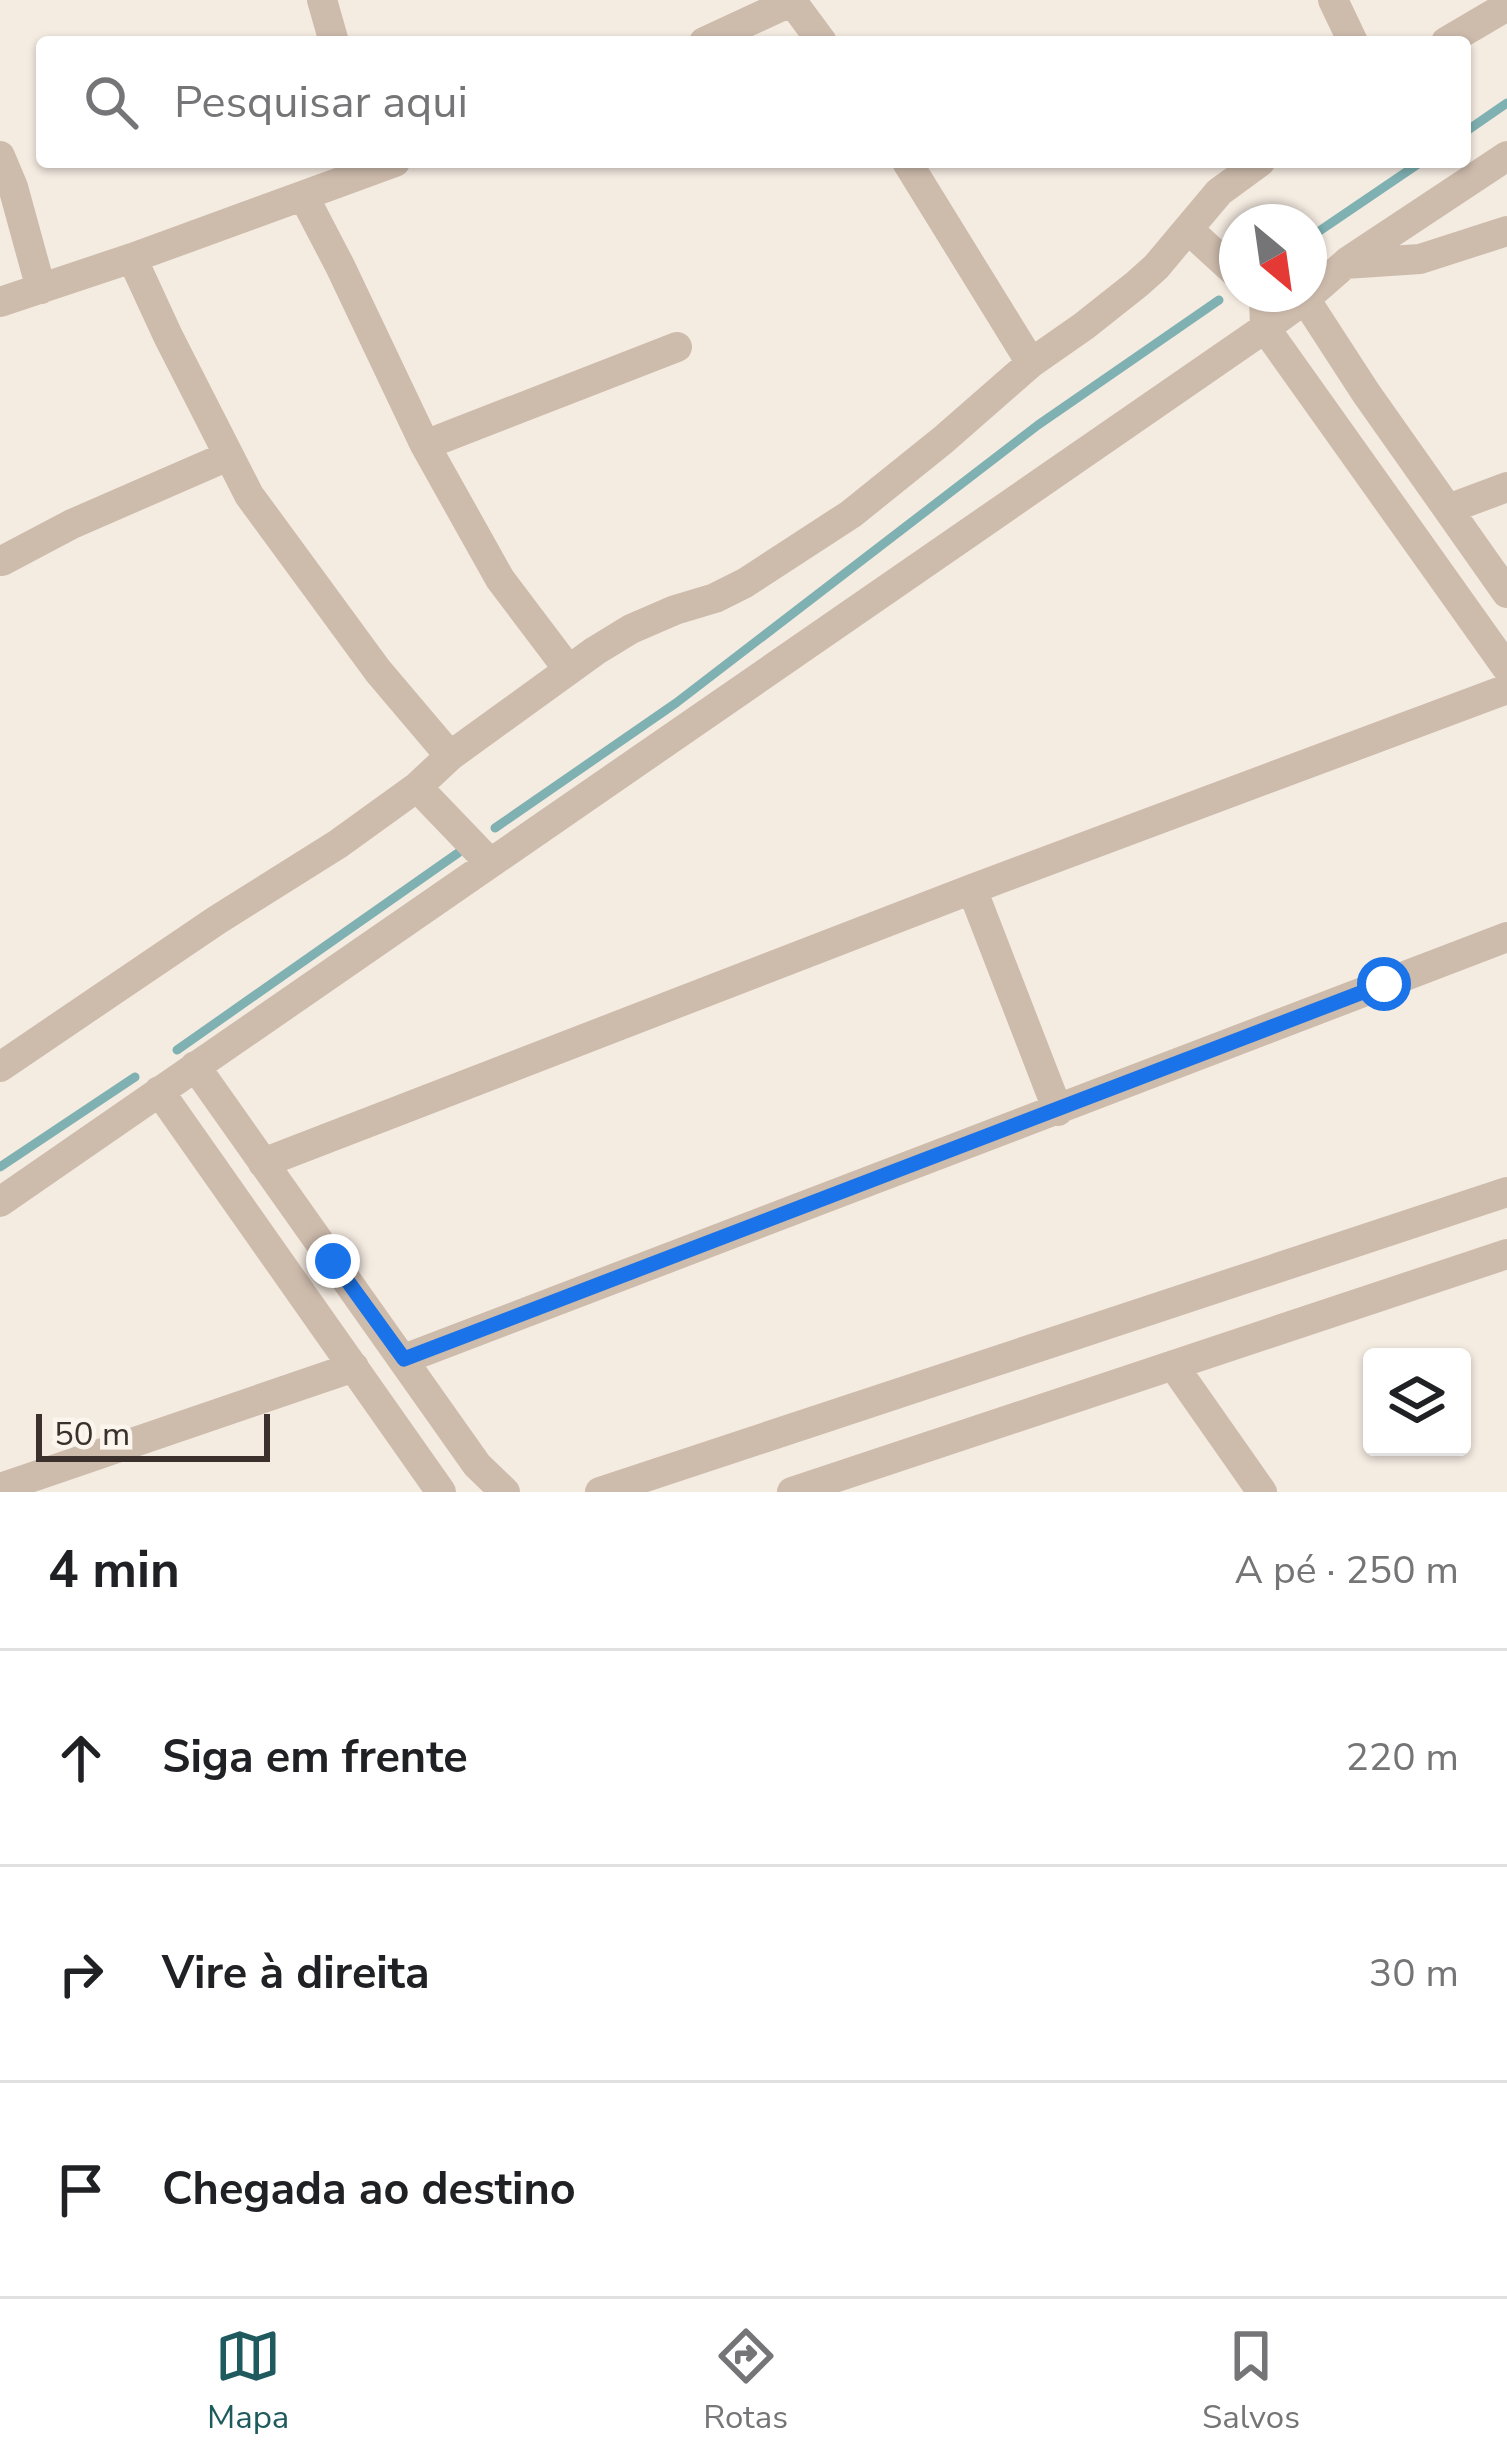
<!DOCTYPE html>
<html lang="pt">
<meta charset="utf-8">
<style>
:root{--surface:#fff;--page:#f6f6f6;--text:#202124;--muted:#757577;--line:#e0e0e0;--accent:#1f5a5e}
body{margin:0;font-family:"Nunito Sans",sans-serif;background:var(--page);color:var(--text)}
.controls{position:absolute;right:36px;bottom:36px;display:grid;overflow:hidden;border-radius:12px;box-shadow:0 3px 9px #0004}
.controls button{width:108px;height:108px;display:grid;place-items:center;padding:0;border:0;border-bottom:3px solid var(--line);background:var(--surface);color:var(--text);font:60px sans-serif}
.compass{position:absolute;left:1219px;top:204px;width:108px;height:108px;border-radius:50%;background:var(--surface);box-shadow:0 3px 9px #0004;rotate:151deg}
.scale{position:absolute;left:36px;bottom:30px;width:234px;box-sizing:border-box;padding-left:12px;border:6px solid #3b302b;border-top:0;font-size:33px;line-height:42px;white-space:nowrap;color:#3b302b;-webkit-text-stroke:9px #fbf5ee;paint-order:stroke}
.stop{position:absolute;width:36px;height:36px;margin:-27px;border:9px solid #1a73e8;border-radius:50%;background:#fff}
.stop.end{background:#1a73e8;border-color:#fff;box-shadow:0 3px 12px #0008}
.list{margin:0;padding:0;list-style:none}
h2{display:flex;justify-content:space-between;align-items:center;height:156px;margin:0;padding:0 48px;font-size:51px}
h2 small{font-size:39px;font-weight:400;color:var(--muted)}
.list li{display:grid;grid-template-columns:78px 1fr auto;gap:36px;align-items:center;box-sizing:border-box;height:216px;padding:0 48px;border-top:3px solid var(--line)}
.list b{display:block;font-size:45px;white-space:nowrap}
.list em{font-size:39px;font-style:normal;color:var(--muted)}
.icon{flex:none;width:66px;height:66px;fill:none;stroke:currentColor;stroke-width:2;stroke-linecap:round;stroke-linejoin:round}
.map{position:relative;flex:none;width:1507px;height:1492px;overflow:hidden}
.search{position:absolute;background:var(--surface);box-shadow:0 3px 9px #0004;left:36px;right:36px;top:36px;height:132px;display:flex;align-items:center;gap:30px;box-sizing:border-box;padding:0 42px;border-radius:12px;color:var(--muted);font-size:45px}
.sheet{height:804px;background:var(--surface)}
nav{display:flex;justify-content:space-around;align-items:center;box-sizing:border-box;height:168px;border-top:3px solid var(--line);background:var(--surface);font-size:33px;color:var(--muted)}
nav a{display:grid;justify-items:center;gap:6px}
nav .on{color:var(--accent)}
.map>svg:first-child{display:block}
.lines{fill:none;stroke-linecap:round;stroke-linejoin:round}
.stream{stroke:#7fb0b2;stroke-width:9}
.minor{stroke:#cdbbac;stroke-width:30}
.route{stroke:#1a73e8;stroke-width:15}
</style>
<div class="map">
<svg width="1507" height="1492" viewBox="0 0 1507 1492">
<rect width="100%" height="100%" fill="#f4ebe1"/>
<g class="lines">
<path class="stream" d="M 1465,132 L 1507,103
M 1309,238 L 1421,162
M 495,828 L 676,703 L 1038,425 L 1219,300
M 177,1050 L 458,853
M 0,1167 L 135,1077"/>
<path class="minor" d="M 322,0 L 334,42
M 791,0 L 822,42
M 1333,0 L 1353,42
M 704,42 L 795,0
M 1446,42 L 1507,6
M 0,156 L 13,187 L 41,289
M 907,162 L 1031,363
M 304,197 L 340,266 L 425,445 L 500,579 L 568,669
M 1189,230 L 1237,274
M 132,258 L 168,336 L 249,495 L 378,671 L 450,756
M 1347,262 L 1507,156
M 1264,299 L 1265,328 L 1507,668
M 1305,299 L 1366,393 L 1507,593
M 0,302 L 132,258 L 395,162
M 425,445 L 677,347
M 1448,509 L 1507,487
M 2,561 L 72,524 L 228,456
M 417,787 L 490,863
M 972,889 L 1058,1111
M 195,1066 L 477,1465 L 505,1492
M 0,1067 L 217,920 L 338,844 L 417,787 L 450,756 L 595,651 L 631,629 L 675,610 L 715,598 L 745,583 L 851,514 L 943,440 L 1031,363 L 1084,326 L 1137,284 L 1156,267 L 1219,192 L 1260,162
M 159,1091 L 441,1492
M 263,1163 L 972,889 L 1507,689
M 0,1202 L 1265,328 L 1305,299 L 1345,264 L 1420,259 L 1507,231
M 404,1359 L 1507,937
M 1173,1365 L 1262,1492
M 0,1488 L 354,1367
M 600,1492 L 1507,1192
M 792,1492 L 1507,1254"/>
</g>
<g class="lines">
<path class="route" d="M 333,1261 L 404,1359 L 1384,984"/>
</g>
</svg>
<div class="controls">
<button><svg class="icon" aria-label="layers" viewBox="0 0 24 24"><path d="M12 4l9 5-9 5-9-5zM3 14l9 5 9-5"/></svg></button>
</div>
<svg class="compass" viewBox="-18 -18 36 36"><path d="M0-13l5 13h-10z" fill="#e53935"/><path d="M0 13l5-13h-10z" fill="#757577"/></svg>
<div class="scale">50 m</div>
<div class="stop" style="left:1384px;top:984px"></div>
<div class="stop end" style="left:333px;top:1261px"></div>
<div class="search"><svg class="icon" aria-label="search" viewBox="0 0 24 24"><circle cx="10" cy="10" r="6"/><path d="M15 15l6 6"/></svg>Pesquisar aqui</div>
</div>
<section class="sheet">
<h2>4 min<small>A pé · 250 m</small></h2>
<ul class="list">
<li><svg class="icon" aria-label="ahead" viewBox="0 0 24 24"><path d="M12 20V5M6 11l6-6 6 6"/></svg><div><b>Siga em frente</b></div><em>220 m</em></li>
<li><svg class="icon" aria-label="right" viewBox="0 0 24 24"><path d="M7 20v-9h11M14 6l5 5-5 5"/></svg><div><b>Vire à direita</b></div><em>30 m</em></li>
<li><svg class="icon" aria-label="arrive" viewBox="0 0 24 24"><path d="M6 21V4h12l-3 4 3 4H6"/></svg><div><b>Chegada ao destino</b></div></li>
</ul>
</section>
<nav>
<a class="on"><svg class="icon" aria-label="map" viewBox="0 0 24 24"><path d="M3 6l6-2 6 2 6-2v14l-6 2-6-2-6 2zM9 4v14M15 6v14"/></svg>Mapa</a>
<a><svg class="icon" aria-label="directions" viewBox="0 0 24 24"><path d="M12 3l9 9-9 9-9-9zM9 14v-3h6M13 9l2 2-2 2"/></svg>Rotas</a>
<a><svg class="icon" aria-label="saved" viewBox="0 0 24 24"><path d="M7 4h10v16l-5-4-5 4z"/></svg>Salvos</a>
</nav>
